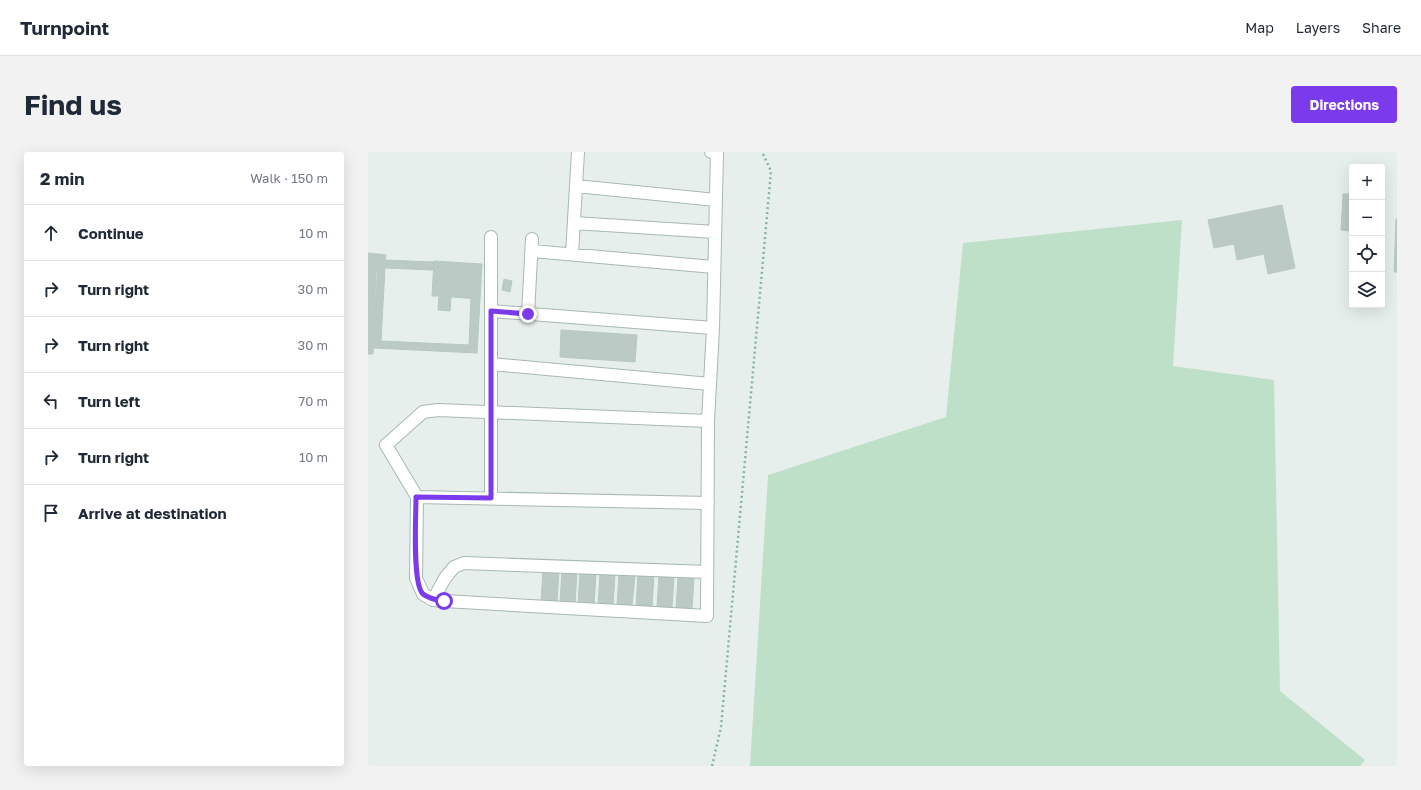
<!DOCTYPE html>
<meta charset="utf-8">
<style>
:root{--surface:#fff;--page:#f2f2f3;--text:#1f2937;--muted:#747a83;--line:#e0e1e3;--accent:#7c3aed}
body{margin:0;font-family:"Golos Text",sans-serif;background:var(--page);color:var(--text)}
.controls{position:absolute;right:12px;top:12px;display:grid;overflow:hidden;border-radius:4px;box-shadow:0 4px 16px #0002}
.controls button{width:36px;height:36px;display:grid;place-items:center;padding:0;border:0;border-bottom:1px solid var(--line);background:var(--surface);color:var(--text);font:20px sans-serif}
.stop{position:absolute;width:12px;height:12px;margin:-9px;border:3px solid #7c3aed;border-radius:50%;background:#fff}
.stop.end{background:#7c3aed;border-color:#fff;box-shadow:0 1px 4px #0008}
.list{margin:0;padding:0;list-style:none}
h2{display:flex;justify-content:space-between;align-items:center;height:52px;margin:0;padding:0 16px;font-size:17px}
h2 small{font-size:13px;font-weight:400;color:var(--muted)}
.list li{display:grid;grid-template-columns:26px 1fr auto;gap:12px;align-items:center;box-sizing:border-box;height:56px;padding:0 16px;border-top:1px solid var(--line)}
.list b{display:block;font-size:15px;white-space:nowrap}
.list em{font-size:13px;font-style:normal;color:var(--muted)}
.icon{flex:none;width:22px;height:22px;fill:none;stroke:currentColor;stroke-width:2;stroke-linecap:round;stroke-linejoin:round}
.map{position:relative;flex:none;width:1029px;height:614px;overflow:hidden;border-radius:4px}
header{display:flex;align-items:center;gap:24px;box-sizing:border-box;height:56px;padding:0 20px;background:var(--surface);border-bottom:1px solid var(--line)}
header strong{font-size:19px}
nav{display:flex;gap:22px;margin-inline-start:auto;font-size:14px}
.intro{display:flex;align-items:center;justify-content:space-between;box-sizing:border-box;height:96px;padding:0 24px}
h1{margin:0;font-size:28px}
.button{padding:10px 18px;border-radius:4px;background:var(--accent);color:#fff;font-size:14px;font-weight:700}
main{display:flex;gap:24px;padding:0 24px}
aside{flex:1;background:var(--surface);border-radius:4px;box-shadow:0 4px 16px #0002}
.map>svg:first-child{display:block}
.green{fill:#bfe0c8}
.building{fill:#bbcac4;stroke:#b8c9c2}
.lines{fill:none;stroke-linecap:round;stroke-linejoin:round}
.minor-casing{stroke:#a8b8b2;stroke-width:14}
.path{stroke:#86b3a5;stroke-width:2.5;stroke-dasharray:2 3;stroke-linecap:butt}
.minor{stroke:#fff;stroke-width:12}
.route{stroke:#7c3aed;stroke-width:5}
</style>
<header>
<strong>Turnpoint</strong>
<nav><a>Map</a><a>Layers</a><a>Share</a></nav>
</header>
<div class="intro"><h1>Find us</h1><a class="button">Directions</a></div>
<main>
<aside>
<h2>2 min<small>Walk · 150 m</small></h2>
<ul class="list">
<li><svg class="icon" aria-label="ahead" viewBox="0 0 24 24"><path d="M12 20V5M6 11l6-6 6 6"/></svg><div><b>Continue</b></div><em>10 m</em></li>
<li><svg class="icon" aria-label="right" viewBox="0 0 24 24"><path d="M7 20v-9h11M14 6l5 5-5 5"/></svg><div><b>Turn right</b></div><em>30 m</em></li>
<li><svg class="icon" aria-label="right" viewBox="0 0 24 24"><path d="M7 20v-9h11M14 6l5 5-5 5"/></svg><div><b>Turn right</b></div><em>30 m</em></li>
<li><svg class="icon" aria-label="left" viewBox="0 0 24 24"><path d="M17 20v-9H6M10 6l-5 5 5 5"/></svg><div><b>Turn left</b></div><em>70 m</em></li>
<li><svg class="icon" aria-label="right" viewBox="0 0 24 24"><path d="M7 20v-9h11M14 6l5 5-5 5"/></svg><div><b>Turn right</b></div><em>10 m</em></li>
<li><svg class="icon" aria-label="arrive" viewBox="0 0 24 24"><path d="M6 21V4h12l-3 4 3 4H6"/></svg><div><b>Arrive at destination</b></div></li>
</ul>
</aside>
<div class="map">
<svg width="1029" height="614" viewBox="0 0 1029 614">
<rect width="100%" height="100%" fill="#e6efeb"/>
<path class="green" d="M 814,68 L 805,214 L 906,228 L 912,539 L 997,608 L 992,614 L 382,614 L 400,323 L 578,265 L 595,91 Z"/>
<path class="building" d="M 975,42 L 984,42 L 984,79 L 973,78 Z
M 914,53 L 927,116 L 900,122 L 896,102 L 869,108 L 866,92 L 846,96 L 840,68 Z
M 1028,67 L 1029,67 L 1029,120 L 1026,120 Z
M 0,101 L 10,102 L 8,122 L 0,121 Z
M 10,102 L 18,103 L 17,108 L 66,110 L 65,118 L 17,116 L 13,189 L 101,193 L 103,146 L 112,147 L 109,201 L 6,196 Z
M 66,109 L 114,112 L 112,147 L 83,145 L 82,159 L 70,158 L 71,144 L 64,144 Z
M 984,111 L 984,145 L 982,145 Z
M 0,121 L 8,122 L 7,142 L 0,141 Z
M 136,127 L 144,129 L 142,140 L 134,138 Z
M 0,142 L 8,142 L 7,162 L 0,162 Z
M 0,162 L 7,162 L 6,182 L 0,182 Z
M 193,178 L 269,183 L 267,210 L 192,205 Z
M 0,182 L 6,182 L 5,202 L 0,202 Z
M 175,418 L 191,419 L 189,450 L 173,449 Z
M 194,419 L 209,420 L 207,452 L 192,451 Z
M 212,421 L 228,422 L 226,453 L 210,452 Z
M 232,421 L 247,422 L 245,454 L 230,453 Z
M 251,422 L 267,423 L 264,454 L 249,453 Z
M 270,422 L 286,423 L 284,455 L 268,454 Z
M 291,423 L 306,424 L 304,455 L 289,455 Z
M 310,425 L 326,426 L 324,457 L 308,456 Z"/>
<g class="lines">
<defs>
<path id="minor" d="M 208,34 L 348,48
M 206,71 L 347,80
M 123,85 L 123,346
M 164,99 L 346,115
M 204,102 L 210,0
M 123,159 L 345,176
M 160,162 L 164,87
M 123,212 L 342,232
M 340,269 L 70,258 L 55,260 L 18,293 L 49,345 L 48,426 L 55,442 L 65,448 L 76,449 L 339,464 L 340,269 L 345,176 L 349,1 L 343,0
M 49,345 L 340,351
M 65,448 L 77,426 L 86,415 L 96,411 L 339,420"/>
</defs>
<use href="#minor" class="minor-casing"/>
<path class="path" d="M 344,614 L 353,575 L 403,19 L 394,0"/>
<use href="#minor" class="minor"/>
</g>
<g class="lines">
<path class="route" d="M 76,449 C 69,448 61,447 55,442 C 44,432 48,363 48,345 L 123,346 L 123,159 L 160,162"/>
</g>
</svg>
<div class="controls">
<button>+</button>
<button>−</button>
<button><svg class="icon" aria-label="locate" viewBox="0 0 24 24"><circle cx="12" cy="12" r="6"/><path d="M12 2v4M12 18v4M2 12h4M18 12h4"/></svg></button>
<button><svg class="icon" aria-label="layers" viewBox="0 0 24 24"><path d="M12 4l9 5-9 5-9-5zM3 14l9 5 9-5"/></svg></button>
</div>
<div class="stop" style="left:76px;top:449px"></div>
<div class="stop end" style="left:160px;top:162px"></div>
</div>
</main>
